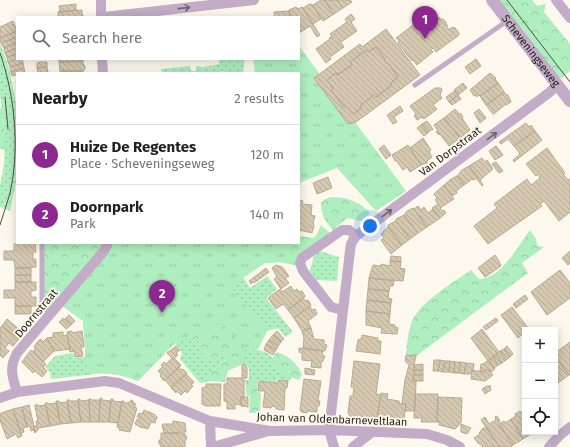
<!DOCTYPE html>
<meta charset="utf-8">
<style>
:root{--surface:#fff;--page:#f2f2f2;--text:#202124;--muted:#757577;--line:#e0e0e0;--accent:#8c288f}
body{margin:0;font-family:"Fira Sans",sans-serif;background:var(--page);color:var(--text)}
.controls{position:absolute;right:12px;bottom:12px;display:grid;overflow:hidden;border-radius:0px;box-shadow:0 2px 10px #0003}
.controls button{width:36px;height:36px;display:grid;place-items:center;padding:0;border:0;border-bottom:1px solid var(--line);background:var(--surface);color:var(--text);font:20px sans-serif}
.you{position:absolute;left:370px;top:226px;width:14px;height:14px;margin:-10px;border:3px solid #fff;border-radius:50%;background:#1a73e8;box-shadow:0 0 0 6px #1a73e833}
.badge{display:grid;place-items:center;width:26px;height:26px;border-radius:50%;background:var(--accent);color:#fff;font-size:13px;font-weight:700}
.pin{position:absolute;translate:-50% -33px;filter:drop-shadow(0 1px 2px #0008)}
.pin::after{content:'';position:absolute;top:21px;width:14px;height:12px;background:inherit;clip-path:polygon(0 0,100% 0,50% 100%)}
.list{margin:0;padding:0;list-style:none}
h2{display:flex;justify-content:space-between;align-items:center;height:52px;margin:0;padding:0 16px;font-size:17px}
h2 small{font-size:13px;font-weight:400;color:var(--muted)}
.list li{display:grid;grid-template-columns:26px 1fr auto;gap:12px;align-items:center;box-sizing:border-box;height:60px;padding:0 16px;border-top:1px solid var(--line)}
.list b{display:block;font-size:15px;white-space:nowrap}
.list p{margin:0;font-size:13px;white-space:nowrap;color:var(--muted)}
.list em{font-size:13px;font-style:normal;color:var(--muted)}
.icon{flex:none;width:22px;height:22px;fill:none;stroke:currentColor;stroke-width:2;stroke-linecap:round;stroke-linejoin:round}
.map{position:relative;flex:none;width:570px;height:447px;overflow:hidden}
.search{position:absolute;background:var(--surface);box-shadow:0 2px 10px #0003;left:16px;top:16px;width:284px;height:44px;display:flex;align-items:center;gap:10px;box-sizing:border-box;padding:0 14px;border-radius:0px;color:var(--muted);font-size:15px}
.panel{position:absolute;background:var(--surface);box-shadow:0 2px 10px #0003;left:16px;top:72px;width:284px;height:172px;border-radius:0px}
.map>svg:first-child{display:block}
.grass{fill:url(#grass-dots)}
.forest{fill:url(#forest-crowns)}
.park{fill:url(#park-tufts)}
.building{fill:url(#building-back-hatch);stroke:#b7aa91;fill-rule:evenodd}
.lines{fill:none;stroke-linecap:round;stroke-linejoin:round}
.service{stroke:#c2acc7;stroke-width:5}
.minor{stroke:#c2acc7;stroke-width:10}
.tertiary{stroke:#c2acc7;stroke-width:12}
.tram{stroke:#534e45;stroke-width:1}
.oneway{stroke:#72656e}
.labels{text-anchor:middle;stroke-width:3.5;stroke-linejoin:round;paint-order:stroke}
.street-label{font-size:11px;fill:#231e15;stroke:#fdf8ed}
</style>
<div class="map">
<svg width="570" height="447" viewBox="0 0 570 447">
<defs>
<pattern id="grass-dots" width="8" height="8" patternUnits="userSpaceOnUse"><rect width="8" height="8" fill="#afeebf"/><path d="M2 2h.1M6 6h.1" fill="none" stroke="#96cca3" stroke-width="1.8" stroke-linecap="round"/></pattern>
<pattern id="forest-crowns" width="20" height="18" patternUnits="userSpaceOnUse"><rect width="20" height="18" fill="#afeebf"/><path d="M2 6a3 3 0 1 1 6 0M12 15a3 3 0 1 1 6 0" fill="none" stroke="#96cca3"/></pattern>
<pattern id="park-tufts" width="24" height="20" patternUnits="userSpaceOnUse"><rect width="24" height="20" fill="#afeebf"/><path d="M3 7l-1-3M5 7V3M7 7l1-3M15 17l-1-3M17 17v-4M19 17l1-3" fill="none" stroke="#96cca3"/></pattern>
<pattern id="building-back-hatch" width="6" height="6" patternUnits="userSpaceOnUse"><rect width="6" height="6" fill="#d6c8af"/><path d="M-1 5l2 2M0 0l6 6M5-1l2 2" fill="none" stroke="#b7ab96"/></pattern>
</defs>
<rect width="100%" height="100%" fill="#fdf8ed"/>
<path class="grass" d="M 0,43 L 9,68 L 17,108 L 17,178 L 10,211 L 0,207 L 0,185 L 4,164 L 5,135 L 0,94 Z
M 219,59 L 245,59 L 243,73 L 225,73 L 222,71 L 217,73 L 160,73 L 162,73 L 161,69 L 190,66 L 191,71 L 196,71 L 196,66 L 203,67 L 219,64 Z
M 320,251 L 339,257 L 337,281 L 316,280 L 310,271 L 314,256 Z
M 267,276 L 277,289 L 266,298 L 293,332 L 285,337 L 278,328 L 267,331 L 230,286 L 243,277 L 250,288 Z
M 194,335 L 205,350 L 222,352 L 226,356 L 226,360 L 217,367 L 209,377 L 211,381 L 200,383 L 180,359 C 184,352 181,349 175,344 L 177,341 Z
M 245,349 C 255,349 270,350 275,361 L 273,366 C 277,371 285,374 291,377 L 290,381 L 277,379 L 276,382 L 249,380 L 249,368 L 245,363 Z
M 73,353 L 74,358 L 86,357 L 87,375 L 51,379 L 50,372 L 45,367 L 55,356 Z"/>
<path class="forest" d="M 497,0 L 532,0 L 537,6 L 546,4 L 544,12 L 570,44 L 570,71 L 557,81 Z
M 0,108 L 2,108 L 5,135 L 5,149 L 0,149 Z
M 331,197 C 347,197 359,201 370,213 L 362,221 L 347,218 L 333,230 C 325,221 321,215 321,203 L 325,199 Z
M 321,225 L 332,235 L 299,263 L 231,243 L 299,243 L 299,236 L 313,238 L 316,236 Z
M 530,230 L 536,239 L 537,246 L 544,247 L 522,263 L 528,273 L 416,356 L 406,355 C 407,343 408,332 412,321 C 421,301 453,283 471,270 L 479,279 C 501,279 518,246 530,230 Z
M 42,243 L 108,243 L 224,278 L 252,255 L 300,266 L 280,262 L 265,263 L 230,286 L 267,331 L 258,349 L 245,350 L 245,363 L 228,371 L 225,382 L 211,381 L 209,377 L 211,372 L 226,360 L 226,356 L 221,352 L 217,358 L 208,361 L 202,354 L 205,350 L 194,335 L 177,341 L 138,381 C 119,374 107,371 87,375 L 83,321 L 60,304 L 51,314 L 42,306 Z
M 277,352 C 288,356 298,363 302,375 L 299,380 C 292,378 278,372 273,366 L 275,361 L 273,357 Z
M 245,380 L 258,380 L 257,392 L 261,393 L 260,413 L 249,413 L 250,396 L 246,395 Z"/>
<path class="park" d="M 299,46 L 406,191 L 376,211 L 337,168 L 299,183 L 299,73 L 255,73 L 253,59 L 299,59 Z
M 109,243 L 280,243 L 283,248 L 283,253 L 301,259 L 300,266 L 280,262 L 265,263 L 230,286 L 267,331 L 258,349 L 245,349 L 222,323 L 177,341 L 138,381 C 119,374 107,371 87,375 L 83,321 L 60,304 Z"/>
<path class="building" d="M 321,0 L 324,0 L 334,14 L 323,21 L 313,5 Z
M 324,0 L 337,0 L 343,8 L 334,14 Z
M 337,0 L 350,0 L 352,2 L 343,8 Z
M 76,4 L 76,10 L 60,12 L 59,6 Z
M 310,4 L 313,5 L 321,19 L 313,24 L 303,8 Z
M 296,7 L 298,9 L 302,7 L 320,35 L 317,37 L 310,26 L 299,33 L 299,17 L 290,17 L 289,10 Z
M 82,10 L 82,14 L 84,17 L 58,17 L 58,12 Z
M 289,11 L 290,17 L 274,17 L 274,12 Z
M 425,12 L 429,18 L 433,14 L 437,19 L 439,17 L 440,19 L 443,19 L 446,22 L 446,24 L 448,26 L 446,26 L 449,30 L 450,28 L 450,29 L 453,27 L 455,28 L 459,33 L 459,35 L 436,52 L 433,48 L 431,50 L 433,52 L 417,65 L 413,60 L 412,61 L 398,43 L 399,41 L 396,38 L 413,25 L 415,28 L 417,26 L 414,23 L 421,18 L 420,16 Z
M 351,14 L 355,19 L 351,22 L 357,31 L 341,42 L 344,47 L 330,57 L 331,59 L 326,63 L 316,49 L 330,39 L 329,38 L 332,36 L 330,34 L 347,22 L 345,19 Z
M 13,21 L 17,31 L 0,38 L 0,27 Z
M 386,29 L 420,75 L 356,122 L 348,124 L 314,78 L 360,44 L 362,47 ZM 376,47 L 385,59 L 384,60 L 387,64 L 388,63 L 398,77 L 391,83 L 392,85 L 376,97 L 374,95 L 360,106 L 362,108 L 353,114 L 346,106 L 344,107 L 331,90 L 333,89 L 327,80 L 336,73 L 337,75 L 352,65 L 350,62 L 366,50 L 368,52 Z
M 17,31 L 17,37 L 1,43 L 0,38 Z
M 17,37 L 17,42 L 4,48 L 1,43 Z
M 17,42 L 17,48 L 5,53 L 4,48 Z
M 376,47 L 385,59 L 384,60 L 387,64 L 388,63 L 398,77 L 391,83 L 392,85 L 376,97 L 374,95 L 360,106 L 362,108 L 353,114 L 346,106 L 344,107 L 331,90 L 333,89 L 327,80 L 336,73 L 337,75 L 352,65 L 350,62 L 366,50 L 368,52 Z
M 17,48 L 17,54 L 7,57 L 5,53 Z
M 17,54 L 17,59 L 8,62 L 7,57 Z
M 17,59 L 22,59 L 23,63 L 10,67 L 8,62 Z
M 59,59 L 84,59 L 83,61 L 59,62 Z
M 476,59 L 481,66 L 470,74 L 465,67 Z
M 83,61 L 83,64 L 85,66 L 85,69 L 83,71 L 60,71 L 59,62 Z
M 40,62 L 47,62 L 47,67 L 37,68 L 37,63 Z
M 23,63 L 24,68 L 11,72 L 10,67 Z
M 47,67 L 48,72 L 38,73 L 37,68 Z
M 24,68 L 25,73 L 17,73 L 17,75 L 12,76 L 11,72 Z
M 60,71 L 83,71 L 83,73 L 60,73 Z
M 490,73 L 496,78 L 495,79 L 498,83 L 480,96 L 479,95 L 477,97 L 476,95 L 474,96 L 470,90 Z
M 463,83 L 467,88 L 458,95 L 454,90 Z
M 498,83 L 499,84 L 504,92 L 486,105 L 480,96 Z
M 435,88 L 441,88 L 442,90 L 440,95 L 442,98 L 433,105 L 437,109 L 424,119 L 422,117 L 417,120 L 414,116 L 416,114 L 410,106 Z
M 455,91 L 458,95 L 449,102 L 446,97 Z
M 504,92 L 507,95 L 508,95 L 511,102 L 506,105 L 506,104 L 494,114 L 493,114 L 486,105 Z
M 458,95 L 461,99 L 452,105 L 449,102 Z
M 400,106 L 403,111 L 394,117 L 397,122 L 393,124 L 387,115 Z
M 455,109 L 459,114 L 460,113 L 463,117 L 462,118 L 470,130 L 460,138 L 444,118 Z
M 479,109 L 486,118 L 480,123 L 474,113 Z
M 444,118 L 460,138 L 449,146 L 440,134 L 439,135 L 436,132 L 438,131 L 434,125 Z
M 427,121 L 433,129 L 428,132 L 422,124 Z
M 526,123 L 529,127 L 531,125 L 535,131 L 514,146 L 508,139 L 501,144 L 499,142 Z
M 422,124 L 428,133 L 424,136 L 417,128 Z
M 535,131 L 542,140 L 514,162 L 513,160 L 520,154 L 514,146 Z
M 423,138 L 431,150 L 429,152 L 432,157 L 427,161 L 427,163 L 421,165 L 410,148 Z
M 384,145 L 391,155 L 386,159 L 379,149 Z
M 408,145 L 421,165 L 410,172 L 407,167 L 403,170 L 396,160 L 395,161 L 392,155 Z
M 496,146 L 503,155 L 495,160 L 489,151 Z
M 547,148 L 565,173 L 563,174 L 568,180 L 570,179 L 570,212 L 559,221 L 544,201 L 540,204 L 542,206 L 488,244 L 474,226 L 497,208 L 494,204 L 527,179 L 531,185 L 540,178 L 537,174 L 536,176 L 526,164 Z
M 482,158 L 485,162 L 487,160 L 493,169 L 480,180 L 469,166 Z
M 496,162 L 503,171 L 499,173 L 492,164 Z
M 469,166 L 480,180 L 483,185 L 482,186 L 476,178 L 474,180 L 472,179 L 464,185 L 457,176 L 462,170 Z
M 457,176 L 464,185 L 456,191 L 457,193 L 452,196 L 444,185 L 451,179 Z
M 328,177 L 332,188 L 317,194 L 313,183 Z
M 444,185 L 454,199 L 440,208 L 442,211 L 444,210 L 446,213 L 440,218 L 432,208 L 438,204 L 435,200 L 437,198 L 434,194 Z
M 299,200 L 303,201 L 302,204 L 312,205 L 311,215 L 315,216 L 313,224 L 314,226 L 312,233 L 299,230 Z
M 418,206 L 421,210 L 424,207 L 428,213 L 433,209 L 440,218 L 427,227 L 414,209 Z
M 413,208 L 427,227 L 418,233 L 404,215 L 407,211 Z
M 404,215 L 418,233 L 410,239 L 396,221 L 396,219 Z
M 396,221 L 410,239 L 402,245 L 388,227 L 388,225 Z
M 388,227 L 402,245 L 391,254 L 381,240 L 384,238 L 381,234 Z
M 35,243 L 36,252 L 33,252 L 33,259 L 36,259 L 36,267 L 15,268 L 14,260 L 4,260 L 4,251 L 14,251 L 14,244 Z
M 570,251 L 570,263 L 568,265 L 562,258 Z
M 495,255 L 499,261 L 501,266 L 485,277 L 478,268 Z
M 391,256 L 401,257 L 401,262 L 390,261 Z
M 390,261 L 401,262 L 400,268 L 405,269 L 403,281 L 369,278 L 373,265 L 381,266 L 381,264 L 390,266 Z
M 276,265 L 282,267 L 289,276 L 285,278 L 289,283 L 281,289 L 274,279 L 277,277 L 272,268 Z
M 15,268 L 31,268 L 31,275 L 15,275 Z
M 266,268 L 269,272 L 254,283 L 253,282 L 251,284 L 249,281 Z
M 560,270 L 570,283 L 570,298 L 547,315 L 531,292 Z
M 15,275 L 31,275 L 31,282 L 15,282 Z
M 369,278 L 394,281 L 393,286 L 390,286 L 389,291 L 368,289 Z
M 15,282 L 36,282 L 36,290 L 31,291 L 31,297 L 36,297 L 36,306 L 15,306 L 15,298 L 4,298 L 4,290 L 15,290 Z
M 291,286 L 294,291 L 297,289 L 299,292 L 302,291 L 305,296 L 304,298 L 288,310 L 283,304 L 276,309 L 268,298 L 280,289 L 282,292 Z
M 368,289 L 389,291 L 388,298 L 392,299 L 391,303 L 367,300 Z
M 525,295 L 528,299 L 516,308 L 513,304 Z
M 303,298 L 306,301 L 308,300 L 311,305 L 294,318 L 288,310 Z
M 367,300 L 391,303 L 390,314 L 366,311 Z
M 15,306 L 31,306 L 31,314 L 15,314 Z
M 310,306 L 312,310 L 315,309 L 317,314 L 308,321 L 311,328 L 302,331 L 294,318 Z
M 512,307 L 529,329 L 525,330 L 525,332 L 518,338 L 501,315 Z
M 366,311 L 390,314 L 389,324 L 395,325 L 395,327 L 398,328 L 397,334 L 381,333 L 382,328 L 366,325 Z
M 69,315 L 75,321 L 71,325 L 65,319 Z
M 63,318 L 71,325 L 66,329 L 59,322 Z
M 496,318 L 498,321 L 486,330 L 483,327 Z
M 7,319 L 20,330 L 15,336 L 2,326 Z
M 2,326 L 19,339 L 13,346 L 9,343 L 5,348 L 9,351 L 3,358 L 0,355 L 0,328 Z
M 311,328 L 314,339 L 324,340 L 324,344 L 327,345 L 325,351 L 303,348 L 304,338 L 302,331 Z
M 482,329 L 499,352 L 488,361 L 471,338 Z
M 72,331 L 72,333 L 82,331 L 84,347 L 81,347 L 83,356 L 75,357 L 74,351 L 70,352 L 67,332 Z
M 277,331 L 284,339 L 281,342 L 273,335 Z
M 63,332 L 63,336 L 67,335 L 70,349 L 54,351 L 47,338 L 53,337 L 53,333 Z
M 273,335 L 281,342 L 278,346 L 269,340 Z
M 362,335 L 378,338 L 378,341 L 381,341 L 380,354 L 356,351 L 358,340 L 362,338 Z
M 47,338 L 54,351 L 43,362 L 33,351 L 36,349 L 34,347 L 38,341 L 41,339 L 43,342 Z
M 269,340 L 278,346 L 276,350 L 266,344 Z
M 570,342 L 570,374 L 569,375 L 555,356 L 555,353 Z
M 266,344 L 276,350 L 273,355 L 264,350 Z
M 176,346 L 180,350 L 176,353 L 178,355 L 174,358 L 181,365 L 164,381 L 160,376 L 161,374 L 158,371 L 163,366 L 161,365 L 164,362 L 166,364 L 172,358 L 167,353 Z
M 507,346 L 513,354 L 510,357 L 504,349 Z
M 299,348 L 323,351 L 322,355 L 325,356 L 323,361 L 321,362 L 321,368 L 311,367 L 312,361 L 302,360 L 302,353 L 299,352 Z
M 504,349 L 510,357 L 506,360 L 500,351 Z
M 31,350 L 46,364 L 43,367 L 47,371 L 42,377 L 35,371 L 33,373 L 22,362 Z
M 500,351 L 506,360 L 502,363 L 496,354 Z
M 496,354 L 502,363 L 498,365 L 493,357 Z
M 406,355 L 416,356 L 414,365 L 413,381 L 416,381 L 415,411 L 405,411 L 406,404 L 402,404 L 405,380 L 409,365 L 405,361 Z
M 555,356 L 569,375 L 555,385 Z
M 493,357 L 498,365 L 494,368 L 489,360 Z
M 434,360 L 440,360 L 438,371 L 433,371 Z
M 440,360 L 445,361 L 443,372 L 438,371 Z
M 489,360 L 495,369 L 491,372 L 487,369 L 483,372 L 480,371 L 481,364 L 483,364 Z
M 354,361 L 380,364 L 376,394 L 381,395 L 377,418 L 353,418 L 350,416 L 348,413 L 350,396 L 353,396 L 354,387 L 351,387 Z
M 445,361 L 450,361 L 449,372 L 443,372 Z
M 450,361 L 455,362 L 454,373 L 449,372 Z
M 455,362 L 460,362 L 459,373 L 454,373 Z
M 460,362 L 466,363 L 464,374 L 459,373 Z
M 466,363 L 474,364 L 473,370 L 471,370 L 470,374 L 464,374 Z
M 245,364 L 247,368 L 247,378 L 244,378 L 244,397 L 241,397 L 241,405 L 235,404 L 235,409 L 227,409 L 227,402 L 224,401 L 224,384 L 227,384 L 227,378 L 242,378 L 242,365 Z
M 423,364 L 423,370 L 414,370 L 414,365 Z
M 179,367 L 182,370 L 183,369 L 187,373 L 171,387 L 165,380 Z
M 305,368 L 315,370 L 314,375 L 305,374 Z
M 487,369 L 493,375 L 485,381 L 471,379 L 472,370 L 483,372 Z
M 414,370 L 423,370 L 423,375 L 414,375 Z
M 186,374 L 194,382 L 191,385 L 193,386 L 187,393 L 185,391 L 181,395 L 177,391 L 176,393 L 171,388 Z
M 414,375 L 423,375 L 423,381 L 413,381 Z
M 304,379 L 321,381 L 318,401 L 320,401 L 319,406 L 317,406 L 317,412 L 307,411 L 307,413 L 301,412 L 301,410 L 300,410 Z
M 278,380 L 288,381 L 287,388 L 285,388 L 284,410 L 276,409 L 276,407 L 272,406 L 271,408 L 263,407 L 265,391 L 258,391 L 259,381 L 278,383 Z
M 206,384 L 221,384 L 220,406 L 206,406 L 202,404 L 202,388 L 206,387 Z
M 487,386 L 491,386 L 490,387 L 491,390 L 485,394 L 482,389 Z
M 381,393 L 388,394 L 387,399 L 399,401 L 400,404 L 406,404 L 404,419 L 400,418 L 398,420 L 389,419 L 389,420 L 377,418 Z
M 415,394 L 438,394 L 437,422 L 421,422 L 422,418 L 414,418 Z
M 241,397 L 248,397 L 248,407 L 241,406 Z
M 438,397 L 462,398 L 461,423 L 459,423 L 459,425 L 455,429 L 439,425 L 439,422 L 437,422 Z
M 100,398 L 102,398 L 102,400 L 111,401 L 109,422 L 99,422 Z
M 78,399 L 80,399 L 80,401 L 89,400 L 90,422 L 81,422 Z
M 89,399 L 91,399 L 91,400 L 100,400 L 99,422 L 90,422 Z
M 111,399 L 113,399 L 113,401 L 122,402 L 118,423 L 109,422 Z
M 67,400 L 70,400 L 70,401 L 78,401 L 81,422 L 71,423 Z
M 132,400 L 136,405 L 133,407 L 137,408 L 130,432 L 119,430 L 120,428 L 117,427 L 122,401 L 124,401 L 124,403 L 128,403 Z
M 56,401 L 59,401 L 59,403 L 67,402 L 71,423 L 60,424 Z
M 45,403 L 48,403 L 48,404 L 57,403 L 60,424 L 50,426 Z
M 37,404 L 37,406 L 46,405 L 50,426 L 38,428 L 38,430 L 35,433 L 34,426 L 37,426 L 36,421 L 38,421 L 35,406 L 35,405 Z
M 29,405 L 34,426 L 35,433 L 34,430 L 31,431 L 30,426 L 27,427 L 22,407 Z
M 22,407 L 27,427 L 23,428 L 24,432 L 21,433 L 13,409 Z
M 13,409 L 22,436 L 18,438 L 16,434 L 7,439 L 0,420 L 0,415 L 1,413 Z
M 144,410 L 148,412 L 148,411 L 149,412 L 154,414 L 157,417 L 155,423 L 151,422 L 148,429 L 142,427 L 142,428 L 135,424 L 137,419 L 139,420 L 140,418 L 137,417 L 139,413 L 142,414 Z
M 520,411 L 525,418 L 525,432 L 534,432 L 523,439 L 511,419 L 516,416 L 515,414 Z
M 497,416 L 500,421 L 498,422 L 513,445 L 511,447 L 500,447 L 481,420 L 485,417 L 489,424 L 496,420 L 495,417 Z
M 511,419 L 523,439 L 513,445 L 499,424 L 504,421 L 505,423 Z
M 173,421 L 185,423 L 186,432 L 164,433 L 162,425 L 163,424 L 173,424 Z
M 461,424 L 471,428 L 467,434 L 461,432 Z
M 483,428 L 486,428 L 500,447 L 483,447 L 480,444 L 479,444 L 474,438 L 480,434 L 479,433 Z
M 161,433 L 185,434 L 187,438 L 185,441 L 185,447 L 161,447 L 160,444 L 159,444 L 159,440 L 161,440 Z"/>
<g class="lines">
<path class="service" d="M 415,85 L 507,21
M 42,243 L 42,306 L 51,314"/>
<path class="minor" d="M 556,0 L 570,18
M 101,17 L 101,0
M 104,17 L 254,0
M 102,59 L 103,73
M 343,310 L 331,307 L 303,271 L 300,263 L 302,258 L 342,230 L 349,230 L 356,236
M 17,392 C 12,376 9,368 17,353 L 104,251 L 108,243
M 0,398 L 17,392 L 105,381 L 119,383 L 210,421 L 270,431 L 329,430 L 427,434 L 447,440 L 460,447
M 210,421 L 211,447
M 213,447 L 265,432
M 334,447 L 329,430 L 350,251 L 351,244 L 356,236 L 550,92 L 558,84
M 353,447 L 372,432
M 549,447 L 559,436 L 570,427"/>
<path class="tertiary" id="s1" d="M 492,0 L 570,101"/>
<path class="tram" d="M 507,0 L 570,82
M 0,53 C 15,96 20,148 10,193 C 7,204 3,215 0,225
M 5,97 L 8,129"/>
</g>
<defs><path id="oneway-shaft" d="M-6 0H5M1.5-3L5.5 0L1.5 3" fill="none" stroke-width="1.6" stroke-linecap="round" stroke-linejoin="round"/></defs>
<g class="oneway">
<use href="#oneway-shaft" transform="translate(184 8) rotate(-6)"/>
<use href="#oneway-shaft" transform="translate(492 136) rotate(-37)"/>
<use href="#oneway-shaft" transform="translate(387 213) rotate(-37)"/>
</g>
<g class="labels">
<g class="street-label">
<text dy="4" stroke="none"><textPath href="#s1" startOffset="64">Scheveningseweg</textPath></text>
<text transform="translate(450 151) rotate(-37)" y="4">Van Dorpstraat</text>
<text transform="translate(36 313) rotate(-50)" y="4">Doornstraat</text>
<text transform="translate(332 419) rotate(2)" y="4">Johan van Oldenbarneveltlaan</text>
</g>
</g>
</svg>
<div class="controls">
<button>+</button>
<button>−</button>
<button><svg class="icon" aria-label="locate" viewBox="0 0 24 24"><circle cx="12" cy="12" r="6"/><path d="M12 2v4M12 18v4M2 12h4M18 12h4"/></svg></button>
</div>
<div class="you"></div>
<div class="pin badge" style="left:425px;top:39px">1</div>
<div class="pin badge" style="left:162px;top:313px">2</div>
<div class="search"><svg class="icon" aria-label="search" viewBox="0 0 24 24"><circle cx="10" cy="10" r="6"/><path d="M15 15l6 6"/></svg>Search here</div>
<section class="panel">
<h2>Nearby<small>2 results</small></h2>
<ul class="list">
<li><span class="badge">1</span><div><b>Huize De Regentes</b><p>Place · Scheveningseweg</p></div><em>120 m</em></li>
<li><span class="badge">2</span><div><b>Doornpark</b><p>Park</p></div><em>140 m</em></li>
</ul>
</section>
</div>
